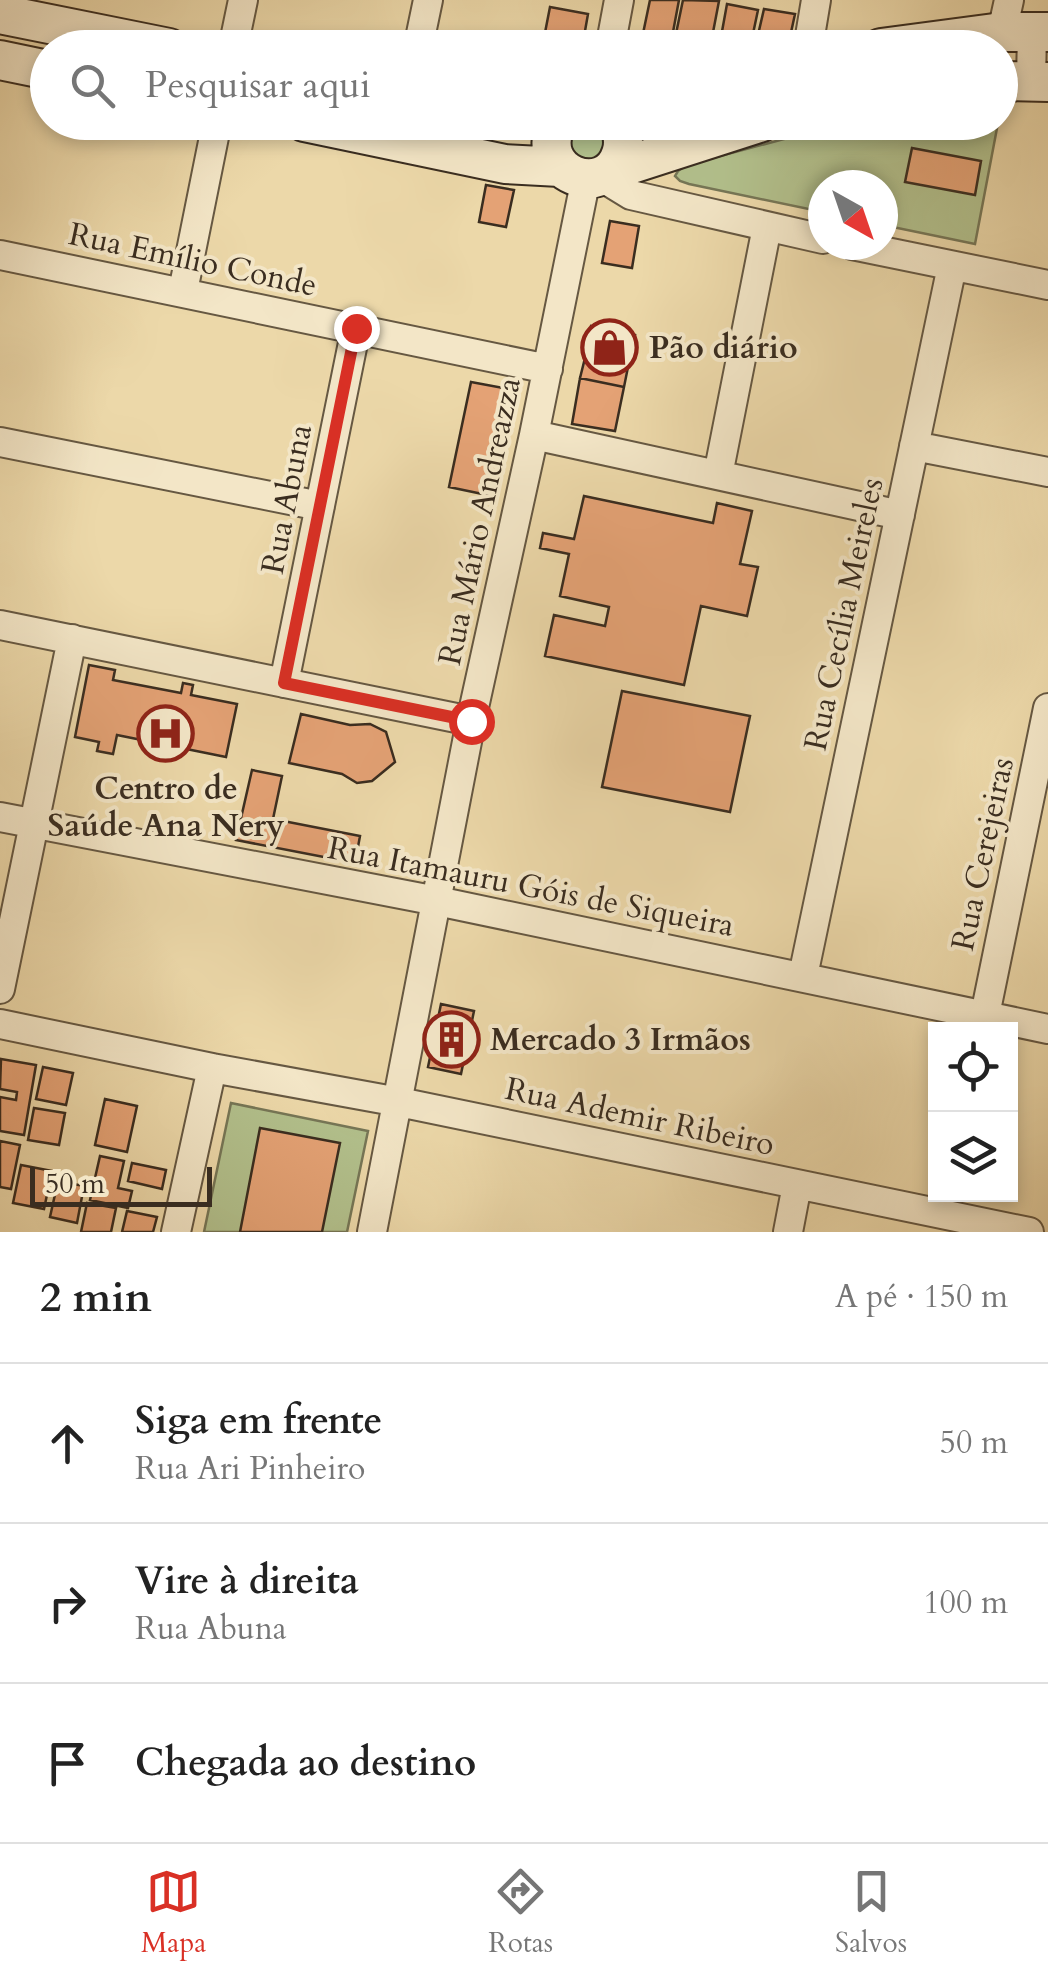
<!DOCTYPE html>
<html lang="pt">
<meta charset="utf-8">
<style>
:root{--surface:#fff;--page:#f6f6f6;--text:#222;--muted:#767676;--line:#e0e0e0;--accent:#d93025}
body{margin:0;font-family:Cardo,serif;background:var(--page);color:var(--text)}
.controls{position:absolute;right:30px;bottom:30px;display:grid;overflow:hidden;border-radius:0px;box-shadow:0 5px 15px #0003}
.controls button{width:90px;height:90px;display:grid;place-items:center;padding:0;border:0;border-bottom:2px solid var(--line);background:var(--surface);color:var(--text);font:50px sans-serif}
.compass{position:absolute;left:808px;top:170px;width:90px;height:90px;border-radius:50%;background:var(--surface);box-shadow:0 5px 15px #0003;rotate:140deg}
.scale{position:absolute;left:30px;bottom:25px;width:182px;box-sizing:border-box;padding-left:10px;border:5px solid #3a2d20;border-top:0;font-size:28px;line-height:35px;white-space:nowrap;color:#3a2d20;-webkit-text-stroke:8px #f3e6c7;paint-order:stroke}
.stop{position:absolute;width:30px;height:30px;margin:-22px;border:8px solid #d93025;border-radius:50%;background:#fff}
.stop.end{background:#d93025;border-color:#fff;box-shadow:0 2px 10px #0008}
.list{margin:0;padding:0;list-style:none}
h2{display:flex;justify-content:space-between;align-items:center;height:130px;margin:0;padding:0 40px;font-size:42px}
h2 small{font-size:32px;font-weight:400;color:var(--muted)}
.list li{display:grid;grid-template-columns:65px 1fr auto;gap:30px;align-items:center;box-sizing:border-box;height:160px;padding:0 40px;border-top:2px solid var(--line)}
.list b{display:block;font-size:38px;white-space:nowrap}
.list p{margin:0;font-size:32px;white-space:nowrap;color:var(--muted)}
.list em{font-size:32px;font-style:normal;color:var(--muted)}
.icon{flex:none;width:55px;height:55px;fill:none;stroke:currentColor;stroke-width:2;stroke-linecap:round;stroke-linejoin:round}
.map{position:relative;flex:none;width:1048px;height:1232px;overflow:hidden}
.search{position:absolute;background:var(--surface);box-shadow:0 5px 15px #0003;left:30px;right:30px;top:30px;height:110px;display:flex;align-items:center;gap:25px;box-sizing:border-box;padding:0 35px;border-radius:55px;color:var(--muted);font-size:38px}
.sheet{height:610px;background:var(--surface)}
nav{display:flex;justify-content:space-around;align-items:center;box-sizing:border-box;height:140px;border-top:2px solid var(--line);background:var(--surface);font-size:28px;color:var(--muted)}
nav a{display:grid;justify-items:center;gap:5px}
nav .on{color:var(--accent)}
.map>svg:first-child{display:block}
.green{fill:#b2c08c;stroke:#767656;stroke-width:2.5}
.building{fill:#e4a275;stroke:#3a2d20;stroke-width:2.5}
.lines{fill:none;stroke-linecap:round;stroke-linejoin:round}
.street-casing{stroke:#665842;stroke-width:32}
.secondary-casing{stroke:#3a2d20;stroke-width:42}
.street{stroke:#f3e6c7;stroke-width:28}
.secondary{stroke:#f3e6c7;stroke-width:38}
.route{stroke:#d93025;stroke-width:12}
.labels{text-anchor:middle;stroke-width:8;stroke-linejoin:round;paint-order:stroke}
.street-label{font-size:32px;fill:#3a2d20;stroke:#f3e6c7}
.poi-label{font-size:32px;font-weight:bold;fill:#3a2d20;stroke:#f3e6c7;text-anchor:start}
</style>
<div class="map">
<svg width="1048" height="1232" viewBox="0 0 1048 1232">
<rect width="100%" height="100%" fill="#ecd8a9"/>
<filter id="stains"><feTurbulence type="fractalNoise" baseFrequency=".002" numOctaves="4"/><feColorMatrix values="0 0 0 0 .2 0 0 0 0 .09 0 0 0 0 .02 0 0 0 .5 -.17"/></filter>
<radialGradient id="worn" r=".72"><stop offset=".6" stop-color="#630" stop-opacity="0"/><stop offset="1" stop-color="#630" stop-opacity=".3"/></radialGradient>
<path class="green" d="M 866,122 L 998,123 L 975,244 L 883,225 L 883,185 L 823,185 L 823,212 L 689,184 L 680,181 L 675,176 L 678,171 L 687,165 L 821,129 Z
M 577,123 L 599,123 L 608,130 L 604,159 L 576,163 L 565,136 Z
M 231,1103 L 368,1131 L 347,1232 L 204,1232 Z"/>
<path class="building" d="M 650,0 L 679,0 L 670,48 L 640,48 Z
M 683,0 L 719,1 L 710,48 L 673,48 Z
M 727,4 L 758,10 L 750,48 L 719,48 Z
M 550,7 L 588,14 L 582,48 L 542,48 Z
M 764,9 L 795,14 L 790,37 L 755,48 Z
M 912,148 L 981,161 L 975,195 L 905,182 Z
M 486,185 L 514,190 L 506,227 L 479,222 Z
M 610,221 L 639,226 L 632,268 L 602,263 Z
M 591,326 L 635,335 L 628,367 L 585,358 Z
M 585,358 L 628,367 L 624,387 L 580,378 Z
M 580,378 L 624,387 L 615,431 L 572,424 Z
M 471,382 L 514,390 L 492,496 L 449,487 Z
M 584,496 L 713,523 L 717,503 L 752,511 L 740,564 L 758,567 L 747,616 L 701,606 L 684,685 L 545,656 L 554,615 L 605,626 L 609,607 L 560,596 L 569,554 L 540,548 L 543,533 L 574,539 Z
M 89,665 L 115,670 L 113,680 L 181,693 L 183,683 L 193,685 L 191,695 L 237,704 L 226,757 L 117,735 L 113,754 L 97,751 L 99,742 L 75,737 Z
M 622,691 L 750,716 L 730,812 L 602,787 Z
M 301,714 L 350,725 L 370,724 L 386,732 L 395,762 L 372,781 L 357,783 L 342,774 L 289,763 Z
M 252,770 L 282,776 L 273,819 L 360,836 L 355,863 L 236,840 Z
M 441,1004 L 474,1011 L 461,1074 L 428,1067 Z
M 1,1059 L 36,1065 L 24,1135 L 0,1131 L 0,1097 L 16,1100 L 17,1092 L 0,1089 Z
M 43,1067 L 73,1073 L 66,1105 L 36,1099 Z
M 105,1099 L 137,1106 L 127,1152 L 95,1145 Z
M 34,1108 L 65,1113 L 59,1145 L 28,1140 Z
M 260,1128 L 340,1143 L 322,1232 L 240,1232 Z
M 0,1141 L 20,1145 L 11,1189 L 0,1187 Z
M 100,1156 L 124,1161 L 118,1188 L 132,1191 L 128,1208 L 90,1200 Z
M 132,1163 L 166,1170 L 162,1189 L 128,1181 Z
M 21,1165 L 52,1171 L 44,1209 L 13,1203 Z
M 58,1181 L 84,1186 L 77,1223 L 50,1217 Z
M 87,1203 L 116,1208 L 111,1232 L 81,1232 Z
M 127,1211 L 157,1217 L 153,1232 L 122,1232 Z"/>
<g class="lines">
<defs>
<path id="street" d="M 1002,32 L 1009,0
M 233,48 L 243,0
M 418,48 L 428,0
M 610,48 L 619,0
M 808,48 L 816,0
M 1031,81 L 1032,32
M 600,176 L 631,195 L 823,239
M 852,245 L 1048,285
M 0,255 L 548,369
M 183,291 L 217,122
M 534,435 L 900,515
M 0,442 L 320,506
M 914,446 L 1048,472
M 718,475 L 767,227
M 0,625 L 471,721
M 284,683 L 356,328
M 0,817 L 437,901 L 1048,1029
M 803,976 L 952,266
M 0,989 L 72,639
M 985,1015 L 1048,708
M 0,1024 L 212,1068 L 399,1102 L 1029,1232
M 176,1232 L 212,1068
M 372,1232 L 471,721 L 534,435 L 586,178
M 788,1232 L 797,1185"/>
<path id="secondary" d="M 0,14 L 169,48
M 881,48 L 1002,32 L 1048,32
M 0,60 L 48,70
M 1000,81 L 1048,82
M 304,122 L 505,164 L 560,167
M 557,122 C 531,174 606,201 621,154 C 625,143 623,133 618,122
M 610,171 L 762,122"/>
</defs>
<use href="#street" class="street-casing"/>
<use href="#secondary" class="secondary-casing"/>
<use href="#street" class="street"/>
<use href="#secondary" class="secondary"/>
</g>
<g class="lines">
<path class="route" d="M 356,328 L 284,683 L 471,721"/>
</g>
<defs>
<symbol id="shop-ring" viewBox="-11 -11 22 22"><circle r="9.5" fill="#f3e6c7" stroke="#8f2418" stroke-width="1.5"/><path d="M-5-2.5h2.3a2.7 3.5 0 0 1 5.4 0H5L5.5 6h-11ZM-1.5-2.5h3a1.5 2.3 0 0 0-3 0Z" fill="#8f2418"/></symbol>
<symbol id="hospital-ring" viewBox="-11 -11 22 22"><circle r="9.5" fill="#f3e6c7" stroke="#8f2418" stroke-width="1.5"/><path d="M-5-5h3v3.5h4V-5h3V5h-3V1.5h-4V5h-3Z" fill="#8f2418"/></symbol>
<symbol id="building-ring" viewBox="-11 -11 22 22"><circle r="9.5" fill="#f3e6c7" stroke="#8f2418" stroke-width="1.5"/><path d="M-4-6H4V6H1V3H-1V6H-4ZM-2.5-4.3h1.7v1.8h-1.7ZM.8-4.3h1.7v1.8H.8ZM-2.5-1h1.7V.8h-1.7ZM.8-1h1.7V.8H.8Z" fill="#8f2418"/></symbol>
</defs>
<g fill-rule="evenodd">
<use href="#shop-ring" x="578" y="316" width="63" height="63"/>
<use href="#hospital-ring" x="134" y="702" width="63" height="63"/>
<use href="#building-ring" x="420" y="1008" width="63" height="63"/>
</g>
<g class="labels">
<g class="street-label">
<text transform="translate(193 259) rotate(12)" y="11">Rua Emílio Conde</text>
<text transform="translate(286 499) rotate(-79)" y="11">Rua Abuna</text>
<text transform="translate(479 521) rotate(-78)" y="11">Rua Mário Andreazza</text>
<text transform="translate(843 614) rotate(-78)" y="11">Rua Cecília Meireles</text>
<text transform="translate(982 854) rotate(-78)" y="11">Rua Cerejeiras</text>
<text transform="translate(531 886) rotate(11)" y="11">Rua Itamauru Góis de Siqueira</text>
<text transform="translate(640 1116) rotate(12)" y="11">Rua Ademir Ribeiro</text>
</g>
<g class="poi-label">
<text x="649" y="358">Pão diário</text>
<text x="166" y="799" text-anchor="middle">Centro de<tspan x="166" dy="37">Saúde Ana Nery</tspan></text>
<text x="490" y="1050">Mercado 3 Irmãos</text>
</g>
</g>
<rect width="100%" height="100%" filter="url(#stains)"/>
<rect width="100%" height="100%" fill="url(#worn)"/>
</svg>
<div class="controls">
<button><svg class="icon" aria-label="locate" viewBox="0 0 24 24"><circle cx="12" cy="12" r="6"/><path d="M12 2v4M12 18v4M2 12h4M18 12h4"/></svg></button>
<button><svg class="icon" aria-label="layers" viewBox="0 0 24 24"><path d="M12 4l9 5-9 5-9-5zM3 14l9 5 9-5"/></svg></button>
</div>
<svg class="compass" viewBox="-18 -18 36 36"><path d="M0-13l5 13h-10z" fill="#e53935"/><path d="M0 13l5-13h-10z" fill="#767676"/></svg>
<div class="scale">50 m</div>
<div class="stop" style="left:471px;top:721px"></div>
<div class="stop end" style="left:356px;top:328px"></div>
<div class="search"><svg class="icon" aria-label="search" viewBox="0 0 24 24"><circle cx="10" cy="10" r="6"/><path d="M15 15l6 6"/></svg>Pesquisar aqui</div>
</div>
<section class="sheet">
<h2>2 min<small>A pé · 150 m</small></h2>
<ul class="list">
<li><svg class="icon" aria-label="ahead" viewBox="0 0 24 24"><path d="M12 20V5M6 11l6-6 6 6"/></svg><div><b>Siga em frente</b><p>Rua Ari Pinheiro</p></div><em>50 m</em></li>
<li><svg class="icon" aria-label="right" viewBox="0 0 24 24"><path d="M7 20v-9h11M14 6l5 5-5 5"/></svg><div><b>Vire à direita</b><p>Rua Abuna</p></div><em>100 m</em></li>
<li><svg class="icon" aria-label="arrive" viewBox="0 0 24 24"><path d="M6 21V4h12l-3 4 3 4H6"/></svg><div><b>Chegada ao destino</b></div></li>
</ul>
</section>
<nav>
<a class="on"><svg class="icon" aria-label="map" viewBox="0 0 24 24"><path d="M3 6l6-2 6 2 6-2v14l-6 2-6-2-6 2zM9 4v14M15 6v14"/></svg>Mapa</a>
<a><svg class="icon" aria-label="directions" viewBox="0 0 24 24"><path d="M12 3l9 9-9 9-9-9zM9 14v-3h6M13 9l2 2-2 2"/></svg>Rotas</a>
<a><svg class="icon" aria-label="saved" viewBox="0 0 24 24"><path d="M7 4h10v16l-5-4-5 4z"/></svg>Salvos</a>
</nav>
